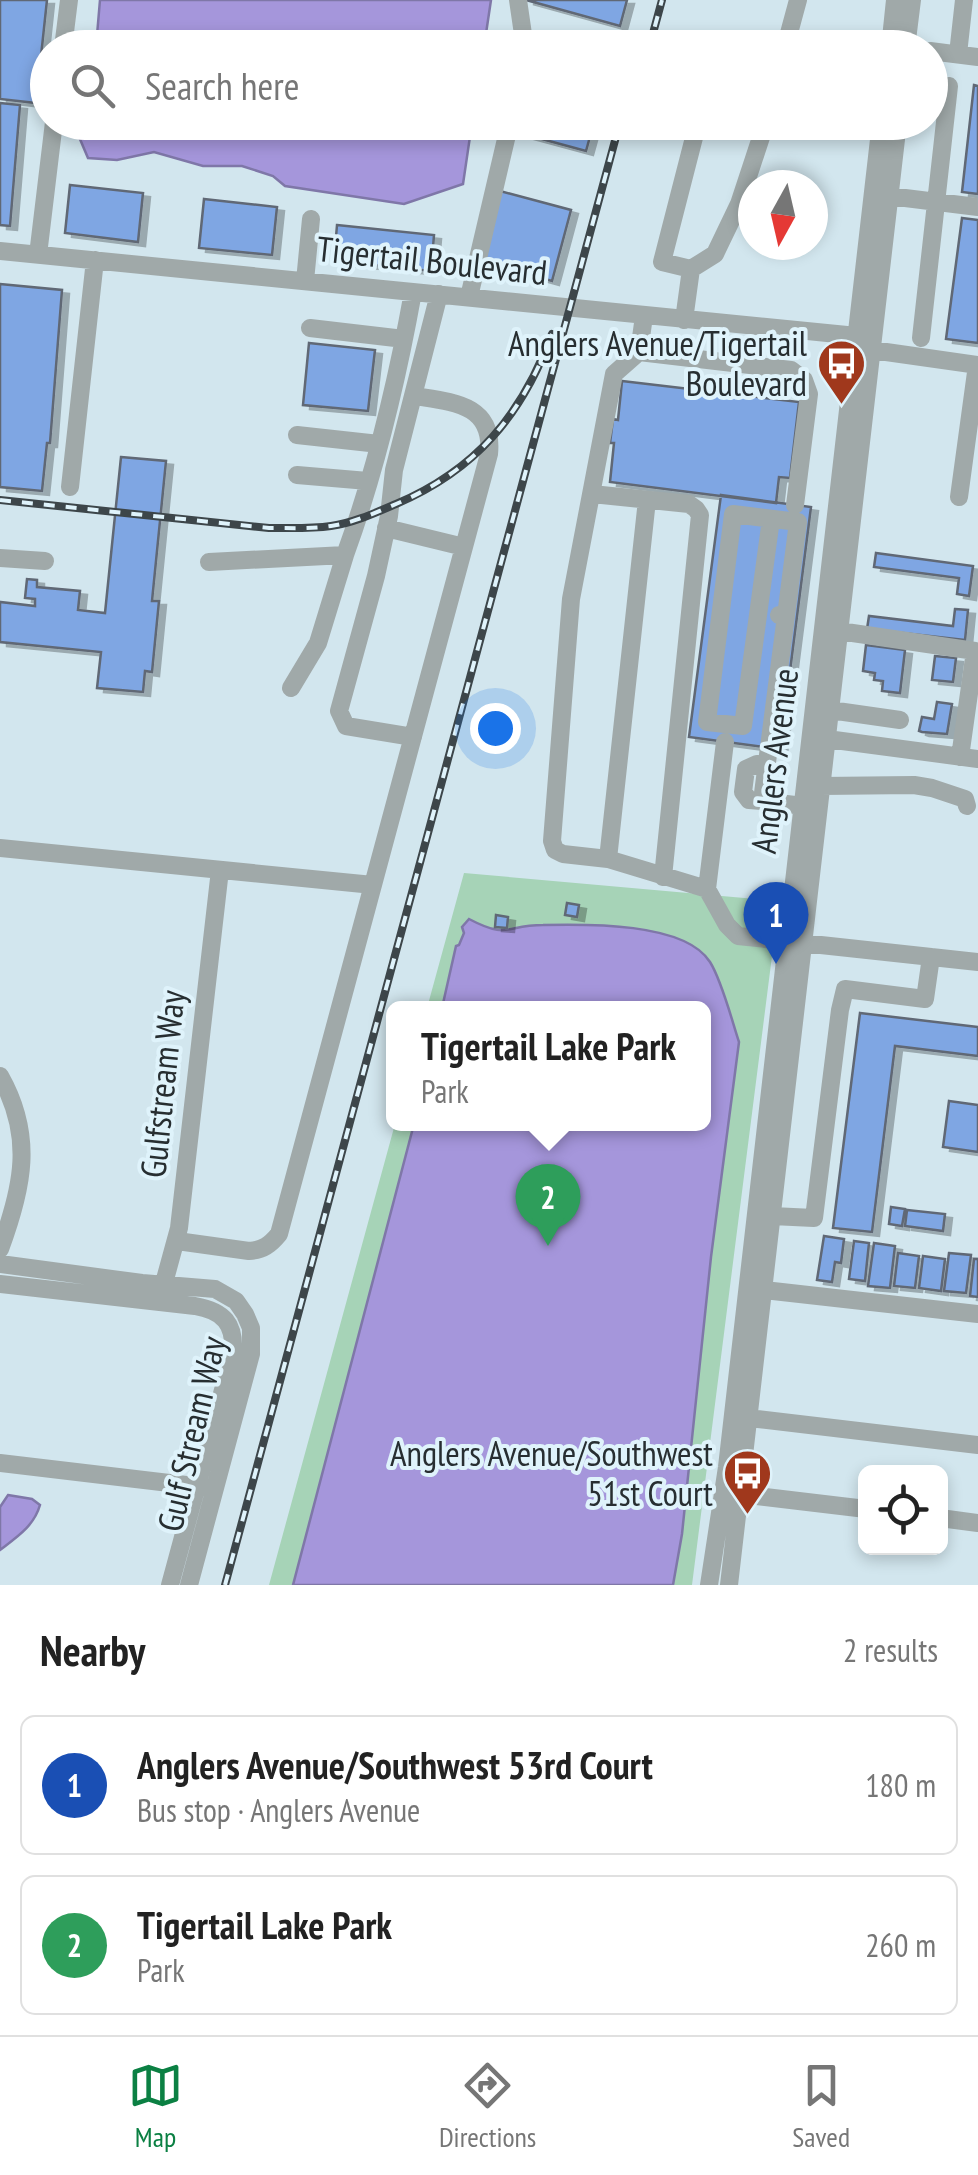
<!DOCTYPE html>
<meta charset="utf-8">
<style>
:root{--surface:#fff;--page:#f6f6f6;--text:#222;--muted:#767676;--line:#e0e0e0;--accent:#0b8043}
body{margin:0;font-family:"PT Sans Narrow",sans-serif;background:var(--page);color:var(--text)}
.controls{position:absolute;right:30px;bottom:30px;display:grid;overflow:hidden;border-radius:15px;box-shadow:0 5px 15px #0003}
.controls button{width:90px;height:90px;display:grid;place-items:center;padding:0;border:0;border-bottom:2px solid var(--line);background:var(--surface);color:var(--text);font:50px sans-serif}
.compass{position:absolute;left:738px;top:170px;width:90px;height:90px;border-radius:50%;background:var(--surface);box-shadow:0 5px 15px #0003;rotate:188deg}
.you{position:absolute;left:495px;top:728px;width:35px;height:35px;margin:-25px;border:8px solid #fff;border-radius:50%;background:#1a73e8;box-shadow:0 0 0 15px #1a73e833}
.badge{display:grid;place-items:center;width:65px;height:65px;border-radius:50%;background:var(--accent);color:#fff;font-size:32px;font-weight:700}
.pin{position:absolute;translate:-50% -82px;filter:drop-shadow(0 2px 5px #0008)}
.pin::after{content:'';position:absolute;top:52px;width:35px;height:30px;background:inherit;clip-path:polygon(0 0,100% 0,50% 100%)}
.popup{position:absolute;left:386px;top:1001px;width:325px;height:130px;box-sizing:border-box;display:grid;place-content:center;border-radius:15px;background:var(--surface);filter:drop-shadow(0 2px 8px #0005);font-size:32px;white-space:nowrap;color:var(--muted)}
.popup b{font-size:38px;color:var(--text)}
.popup::after{content:'';position:absolute;left:50%;top:100%;margin-left:-20px;border:20px solid transparent;border-top-color:var(--surface)}
.list{margin:0;padding:0;list-style:none}
h2{display:flex;justify-content:space-between;align-items:center;height:130px;margin:0;padding:0 40px;font-size:42px}
h2 small{font-size:32px;font-weight:400;color:var(--muted)}
.list li{display:grid;grid-template-columns:65px 1fr auto;gap:30px;align-items:center;box-sizing:border-box;height:140px;margin:0 20px 20px;padding:0 20px;border:2px solid var(--line);border-radius:15px}
.list b{display:block;font-size:38px;white-space:nowrap}
.list p{margin:0;font-size:32px;white-space:nowrap;color:var(--muted)}
.list em{font-size:32px;font-style:normal;color:var(--muted)}
.icon{flex:none;width:55px;height:55px;fill:none;stroke:currentColor;stroke-width:2;stroke-linecap:round;stroke-linejoin:round}
.map{position:relative;flex:none;width:978px;height:1585px;overflow:hidden}
.search{position:absolute;background:var(--surface);box-shadow:0 5px 15px #0003;left:30px;right:30px;top:30px;height:110px;display:flex;align-items:center;gap:25px;box-sizing:border-box;padding:0 35px;border-radius:55px;color:var(--muted);font-size:38px}
.sheet{height:450px;background:var(--surface)}
nav{display:flex;justify-content:space-around;align-items:center;box-sizing:border-box;height:140px;border-top:2px solid var(--line);background:var(--surface);font-size:28px;color:var(--muted)}
nav a{display:grid;justify-items:center;gap:5px}
nav .on{color:var(--accent)}
.map>svg:first-child{display:block}
.green{fill:#a6d3b7}
.water{fill:#a596db;stroke:#7f77a8;stroke-width:2.5}
.building{fill:#7fa6e3;stroke:#606875;stroke-width:2.5;filter:url(#shadow)}
.lines{fill:none;stroke-linecap:round;stroke-linejoin:round}
.minor{stroke:#a0a9a9;stroke-width:18}
.rail-casing{stroke:#3d464a;stroke-width:8}
.rail{stroke:#dff3fb;stroke-width:4;stroke-dasharray:11;stroke-linecap:butt}
.labels{text-anchor:middle;stroke-width:8;stroke-linejoin:round;paint-order:stroke}
.street-label{font-size:35px;fill:#272e31;stroke:#dff3fb}
.poi-label{font-size:35px;fill:#272e31;stroke:#dff3fb;text-anchor:end}
</style>
<div class="map">
<svg width="978" height="1585" viewBox="0 0 978 1585">
<defs>
<filter id="shadow"><feDropShadow dx="7" dy="4" stdDeviation="0" flood-color="#0004"/></filter>
</defs>
<rect width="100%" height="100%" fill="#d2e6ee"/>
<path class="green" d="M 464,873 L 779,901 L 692,1585 L 269,1585 L 395,1124 L 703,1124 L 703,1008 L 427,1008 Z"/>
<path class="water" d="M 100,0 L 491,0 L 484,47 L 96,47 Z
M 83,122 L 472,122 L 472,123 L 463,184 L 404,204 L 285,186 L 273,176 L 242,166 L 203,166 L 154,152 L 117,160 L 88,158 L 77,132 Z
M 469,919 C 509,940 505,925 543,925 C 586,924 685,922 710,962 C 722,981 732,1021 739,1042 L 711,1257 L 682,1534 L 673,1585 L 293,1585 L 414,1124 L 703,1124 L 703,1008 L 442,1008 L 456,946 L 459,945 L 464,933 L 462,927 Z
M 8,1495 L 32,1499 L 40,1505 C 34,1526 17,1537 0,1550 L 0,1507 Z"/>
<path class="building" d="M 0,0 L 47,0 L 36,103 L 0,99 Z
M 526,0 L 627,0 L 620,26 Z
M 974,85 L 978,86 L 978,194 L 962,192 Z
M 0,103 L 20,105 L 10,226 L 0,225 Z
M 518,122 L 594,122 L 586,151 L 516,132 Z
M 70,185 L 143,193 L 138,242 L 65,233 Z
M 500,191 L 571,210 L 552,281 L 481,261 Z
M 204,199 L 277,207 L 272,255 L 199,248 Z
M 962,218 L 978,220 L 978,343 L 946,339 Z
M 337,225 L 434,235 L 431,271 L 334,261 Z
M 0,284 L 62,290 L 50,443 L 47,443 L 42,491 L 0,487 Z
M 309,343 L 375,350 L 368,411 L 303,405 Z
M 622,381 L 799,402 L 790,478 L 779,477 L 776,503 L 610,482 L 614,443 L 610,443 L 613,419 L 618,420 Z
M 121,457 L 166,461 L 152,601 L 159,601 L 152,672 L 145,671 L 143,692 L 97,688 L 101,652 L 0,642 L 0,602 L 35,606 L 35,599 L 25,598 L 27,579 L 37,580 L 37,587 L 80,591 L 78,610 L 105,613 Z
M 721,495 L 811,507 L 780,749 L 689,737 Z
M 876,553 L 973,566 L 969,596 L 957,594 L 959,578 L 874,567 Z
M 955,609 L 968,610 L 965,640 L 867,629 L 869,616 L 953,626 Z
M 866,645 L 905,650 L 900,693 L 882,691 L 883,681 L 874,680 L 875,673 L 863,671 Z
M 935,656 L 956,658 L 953,682 L 932,680 Z
M 937,702 L 952,704 L 947,734 L 922,732 L 919,731 L 922,717 L 934,719 Z
M 567,903 L 579,905 L 577,917 L 565,915 Z
M 496,915 L 508,917 L 507,928 L 495,927 Z
M 860,1013 L 978,1027 L 978,1056 L 895,1046 L 872,1232 L 833,1228 Z
M 949,1101 L 978,1105 L 978,1152 L 943,1147 Z
M 891,1207 L 905,1209 L 902,1226 L 889,1224 Z
M 907,1210 L 945,1214 L 943,1231 L 905,1226 Z
M 824,1236 L 844,1239 L 841,1263 L 835,1262 L 832,1282 L 817,1280 Z
M 854,1241 L 869,1243 L 865,1281 L 849,1279 Z
M 874,1243 L 895,1246 L 890,1288 L 868,1286 Z
M 898,1253 L 919,1256 L 915,1288 L 894,1286 Z
M 949,1253 L 971,1255 L 966,1293 L 944,1291 Z
M 923,1256 L 945,1259 L 941,1291 L 919,1288 Z
M 974,1259 L 978,1259 L 978,1297 L 970,1296 Z"/>
<g class="lines">
<path class="minor" d="M 518,0 L 525,48
M 63,48 L 69,0
M 785,48 L 798,0
M 890,48 L 895,0
M 906,48 L 912,0
M 930,51 L 978,57
M 958,54 L 964,0
M 889,196 L 978,207
M 0,251 L 857,336
M 38,255 L 54,122
M 691,269 L 662,262 L 698,122
M 305,281 L 311,219
M 469,297 L 510,122
M 644,316 L 639,352 L 614,374 L 571,599 L 552,841 L 555,850 L 563,854 L 608,859 L 707,889 L 727,925 L 738,936 L 978,962
M 684,320 L 691,269 L 715,254 L 739,204 L 766,122
M 310,328 L 404,339
M 921,338 L 949,86
M 864,343 L 872,350 L 978,365
M 639,352 L 791,370 L 804,380 L 809,394 L 795,505
M 297,435 L 379,444
M 297,475 L 368,481
M 70,487 L 95,260
M 592,494 L 689,504 L 696,509 L 700,515 L 663,877
M 959,497 L 977,365
M 771,519 L 743,726 L 707,722 L 733,514 L 798,522 L 786,616
M 386,528 L 464,547
M 0,558 L 45,561
M 209,562 L 345,555 C 376,470 397,381 413,292
M 779,615 L 786,616 L 762,801 L 803,806
M 839,631 L 975,651 L 960,757
M 291,688 L 318,643 L 345,555
M 830,710 L 900,720
M 413,737 L 346,726 L 339,711 L 376,576 L 389,516 L 394,470 L 439,294
M 827,739 L 978,759
M 821,786 L 914,785 L 932,788 L 965,799 L 967,806
M 762,801 L 749,800 L 743,792 L 746,769 L 757,764 L 767,765
M 0,848 L 373,885
M 608,859 L 647,500
M 707,889 L 725,742
M 0,1076 C 34,1136 23,1187 0,1249
M 772,1216 L 814,1218 L 840,1010 L 845,989 L 925,999 L 931,957
M 177,1241 L 249,1251 C 263,1250 270,1245 279,1234 L 489,454 C 494,404 453,402 415,396
M 0,1264 L 142,1283 L 215,1289 L 236,1301 L 245,1314 L 251,1328 L 251,1354 L 189,1585
M 0,1284 L 195,1306 C 224,1311 235,1324 233,1353 L 170,1585
M 764,1290 L 978,1314
M 161,1294 L 179,1228 L 220,870
M 749,1418 L 978,1445
M 0,1463 L 203,1487
M 732,1493 L 866,1509
M 940,1518 L 978,1523
M 709,1585 L 727,1467 L 881,122
M 729,1585 L 898,122"/>
<defs>
<path id="rail" d="M 649,48 L 662,0
M 0,500 L 269,528 C 290,528 310,529 331,526 C 353,523 375,513 396,504 C 476,470 522,415 552,334
M 225,1585 L 620,122"/>
</defs>
<use href="#rail" class="rail-casing"/>
<use href="#rail" class="rail"/>
</g>
<defs>
<symbol id="bus-pin" viewBox="-11 -11 22 30"><path d="M0 17L-7.5 6A9.5 9.5 0 1 1 7.5 6Z" fill="#a0381c" stroke="#dff3fb"/><path d="M-5-6H5V4H4V6H2V4H-2V6H-4V4H-5ZM-3.5-4V0h7V-4ZM-3.5 1.2v1.5H-2V1.2ZM2 1.2v1.5H3.5V1.2Z" fill="#fff"/></symbol>
</defs>
<g fill-rule="evenodd">
<use href="#bus-pin" x="814" y="336" width="55" height="75"/>
<use href="#bus-pin" x="720" y="1446" width="55" height="75"/>
</g>
<g class="labels">
<g class="street-label">
<text transform="translate(432 261) rotate(6)" y="12">Tigertail Boulevard</text>
<text transform="translate(775 761) rotate(-83)" y="12">Anglers Avenue</text>
<text transform="translate(163 1084) rotate(-84)" y="12">Gulfstream Way</text>
<text transform="translate(192 1434) rotate(-77)" y="12">Gulf Stream Way</text>
</g>
<g class="poi-label">
<text x="807" y="356">Anglers Avenue/Tigertail<tspan x="807" dy="40">Boulevard</tspan></text>
<text x="713" y="1466">Anglers Avenue/Southwest<tspan x="713" dy="40">51st Court</tspan></text>
</g>
</g>
</svg>
<div class="controls">
<button><svg class="icon" aria-label="locate" viewBox="0 0 24 24"><circle cx="12" cy="12" r="6"/><path d="M12 2v4M12 18v4M2 12h4M18 12h4"/></svg></button>
</div>
<svg class="compass" viewBox="-18 -18 36 36"><path d="M0-13l5 13h-10z" fill="#e53935"/><path d="M0 13l5-13h-10z" fill="#767676"/></svg>
<div class="you"></div>
<div class="pin badge" style="left:776px;top:964px;background:#1a4fb4">1</div>
<div class="pin badge" style="left:548px;top:1246px;background:#2e9e5b">2</div>
<div class="popup"><b>Tigertail Lake Park</b>Park</div>
<div class="search"><svg class="icon" aria-label="search" viewBox="0 0 24 24"><circle cx="10" cy="10" r="6"/><path d="M15 15l6 6"/></svg>Search here</div>
</div>
<section class="sheet">
<h2>Nearby<small>2 results</small></h2>
<ul class="list">
<li><span class="badge" style="background:#1a4fb4">1</span><div><b>Anglers Avenue/Southwest 53rd Court</b><p>Bus stop · Anglers Avenue</p></div><em>180 m</em></li>
<li><span class="badge" style="background:#2e9e5b">2</span><div><b>Tigertail Lake Park</b><p>Park</p></div><em>260 m</em></li>
</ul>
</section>
<nav>
<a class="on"><svg class="icon" aria-label="map" viewBox="0 0 24 24"><path d="M3 6l6-2 6 2 6-2v14l-6 2-6-2-6 2zM9 4v14M15 6v14"/></svg>Map</a>
<a><svg class="icon" aria-label="directions" viewBox="0 0 24 24"><path d="M12 3l9 9-9 9-9-9zM9 14v-3h6M13 9l2 2-2 2"/></svg>Directions</a>
<a><svg class="icon" aria-label="saved" viewBox="0 0 24 24"><path d="M7 4h10v16l-5-4-5 4z"/></svg>Saved</a>
</nav>
